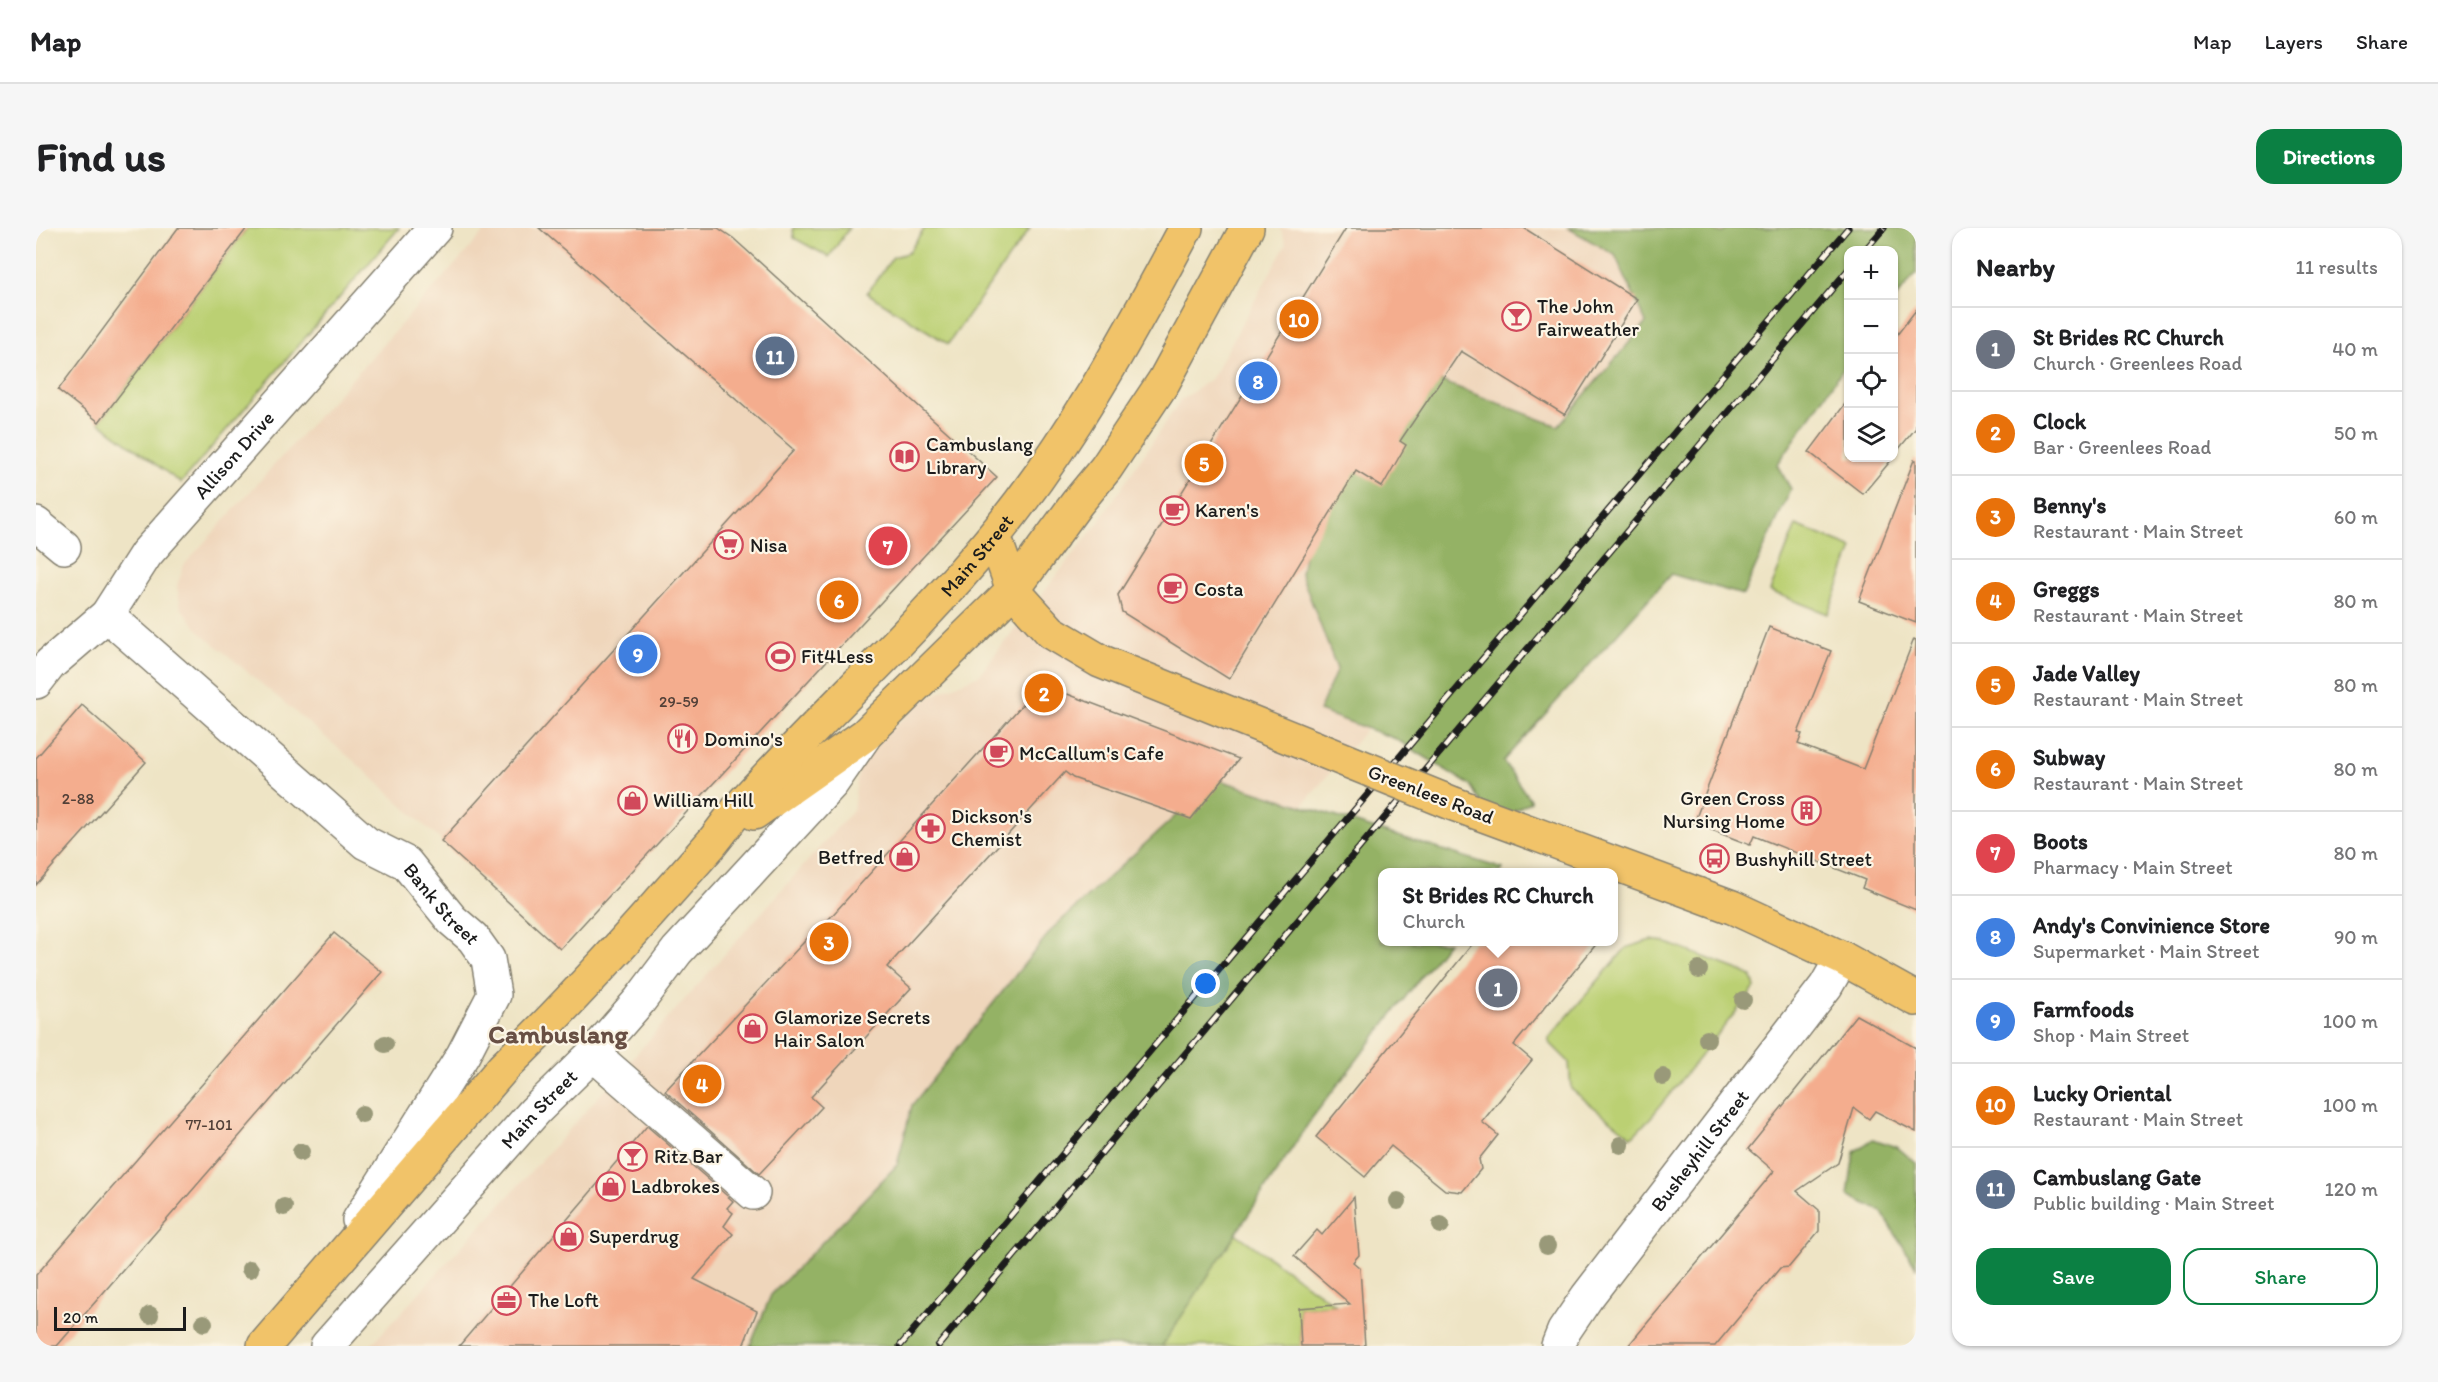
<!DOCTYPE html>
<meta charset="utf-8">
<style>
:root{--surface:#fff;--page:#f6f6f6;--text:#202124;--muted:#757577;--line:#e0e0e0;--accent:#0b8043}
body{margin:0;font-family:Itim,sans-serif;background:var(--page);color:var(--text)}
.controls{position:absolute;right:18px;top:18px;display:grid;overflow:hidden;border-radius:12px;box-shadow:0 2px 4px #0004}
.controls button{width:54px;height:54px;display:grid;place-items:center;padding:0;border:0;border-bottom:2px solid var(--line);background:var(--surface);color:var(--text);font:30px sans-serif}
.scale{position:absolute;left:18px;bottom:15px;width:132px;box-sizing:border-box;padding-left:6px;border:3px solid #1c1c1c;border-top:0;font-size:16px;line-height:21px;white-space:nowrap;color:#1c1c1c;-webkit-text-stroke:4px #fcf5e5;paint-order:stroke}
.you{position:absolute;left:1170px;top:756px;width:21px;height:21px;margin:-15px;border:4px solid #fff;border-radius:50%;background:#1a73e8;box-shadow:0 0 0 9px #1a73e833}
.badge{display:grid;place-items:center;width:39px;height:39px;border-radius:50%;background:var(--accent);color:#fff;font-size:20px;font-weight:700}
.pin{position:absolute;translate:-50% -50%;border:3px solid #fff;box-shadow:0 2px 6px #0006}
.popup{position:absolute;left:1342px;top:640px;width:240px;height:78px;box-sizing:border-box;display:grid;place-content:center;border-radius:12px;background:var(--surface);filter:drop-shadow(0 2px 4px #0005);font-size:20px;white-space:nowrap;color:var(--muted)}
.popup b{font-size:22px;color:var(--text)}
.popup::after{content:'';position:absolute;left:50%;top:100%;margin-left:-12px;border:12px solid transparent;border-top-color:var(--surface)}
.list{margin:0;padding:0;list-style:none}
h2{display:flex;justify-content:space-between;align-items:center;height:78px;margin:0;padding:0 24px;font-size:26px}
h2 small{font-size:20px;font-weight:400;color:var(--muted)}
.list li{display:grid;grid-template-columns:39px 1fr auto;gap:18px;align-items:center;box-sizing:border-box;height:84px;padding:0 24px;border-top:2px solid var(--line)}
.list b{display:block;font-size:22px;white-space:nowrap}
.list p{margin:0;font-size:20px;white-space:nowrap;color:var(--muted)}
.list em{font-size:20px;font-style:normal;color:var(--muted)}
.actions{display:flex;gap:12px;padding:18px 24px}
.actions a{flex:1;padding:14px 0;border:2px solid var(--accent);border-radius:18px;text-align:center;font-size:21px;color:var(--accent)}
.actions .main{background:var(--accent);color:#fff}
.icon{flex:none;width:33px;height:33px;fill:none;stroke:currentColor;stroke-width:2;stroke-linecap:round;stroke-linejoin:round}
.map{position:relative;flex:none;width:1880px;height:1118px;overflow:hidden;border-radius:18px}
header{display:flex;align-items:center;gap:36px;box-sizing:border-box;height:84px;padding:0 30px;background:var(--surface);border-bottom:2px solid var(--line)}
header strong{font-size:28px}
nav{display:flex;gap:33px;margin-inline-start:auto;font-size:21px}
.intro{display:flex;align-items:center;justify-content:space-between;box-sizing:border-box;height:144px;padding:0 36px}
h1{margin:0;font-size:42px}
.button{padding:15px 27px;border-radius:18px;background:var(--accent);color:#fff;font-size:21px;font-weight:700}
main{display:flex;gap:36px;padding:0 36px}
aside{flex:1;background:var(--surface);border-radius:18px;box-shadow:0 2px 4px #0004}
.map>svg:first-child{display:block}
.built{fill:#efd6bb}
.green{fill:#bbd073;stroke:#6c7648;stroke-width:1.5}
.forest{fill:#94b265;stroke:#586740;stroke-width:1.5}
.building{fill:#f4ad8e}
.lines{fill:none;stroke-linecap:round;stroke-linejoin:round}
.minor-casing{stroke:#858070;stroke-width:36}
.major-casing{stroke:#858070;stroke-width:36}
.minor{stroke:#fff;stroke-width:33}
.major{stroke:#f1c369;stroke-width:33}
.rail-casing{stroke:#1c1c1c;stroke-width:7}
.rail{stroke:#fcf5e5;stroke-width:4.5;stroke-dasharray:14;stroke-linecap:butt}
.major-bridge-casing{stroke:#858070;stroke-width:36;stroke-linecap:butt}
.major-bridge{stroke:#f1c369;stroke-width:33}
.tree{fill:#999979}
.labels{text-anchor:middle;stroke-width:4.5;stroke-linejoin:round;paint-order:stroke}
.number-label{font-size:16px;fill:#524038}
.poi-label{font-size:20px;fill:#1c1c1c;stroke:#fcf5e5;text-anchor:start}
.street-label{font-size:20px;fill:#1c1c1c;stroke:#fcf5e5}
.district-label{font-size:26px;font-weight:bold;fill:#684f44;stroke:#fcf5e5}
</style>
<header>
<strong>Map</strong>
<nav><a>Map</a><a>Layers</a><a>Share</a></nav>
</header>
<div class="intro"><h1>Find us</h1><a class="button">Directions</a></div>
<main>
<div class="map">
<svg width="1880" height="1118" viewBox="0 0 1880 1118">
<rect width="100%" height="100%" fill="#fcf5e5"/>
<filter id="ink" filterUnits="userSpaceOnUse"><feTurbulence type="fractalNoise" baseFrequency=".0167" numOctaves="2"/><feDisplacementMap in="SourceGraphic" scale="12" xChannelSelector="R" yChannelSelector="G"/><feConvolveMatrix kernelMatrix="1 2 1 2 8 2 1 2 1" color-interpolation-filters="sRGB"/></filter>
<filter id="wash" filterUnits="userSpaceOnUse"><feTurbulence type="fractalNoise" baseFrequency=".008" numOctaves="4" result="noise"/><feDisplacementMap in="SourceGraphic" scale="24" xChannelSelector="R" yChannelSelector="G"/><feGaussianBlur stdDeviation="1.35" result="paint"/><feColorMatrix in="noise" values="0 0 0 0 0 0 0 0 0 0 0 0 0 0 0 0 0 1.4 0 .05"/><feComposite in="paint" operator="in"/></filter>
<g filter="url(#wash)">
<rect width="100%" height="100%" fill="#eee4c5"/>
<path class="built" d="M 452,0 L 503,0 L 884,334 L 524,721 L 319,534 L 165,405 L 145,380 L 141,358 L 148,337 Z
M 1244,0 L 1733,0 L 1459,346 L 1080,802 L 807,1118 L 327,1118 L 335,1117 L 523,913 L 817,582 L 823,538 L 852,503 L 893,469 L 943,447 L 1062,295 L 1144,173 L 1176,150 L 1250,16 Z"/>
<path class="green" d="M 211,0 L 363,0 L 145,255 L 63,194 Z
M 757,0 L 813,0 L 793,29 L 758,10 Z
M 889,0 L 994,0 L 912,116 L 831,65 L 857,29 L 872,25 Z
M 1760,297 L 1817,320 L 1792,386 L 1734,363 Z
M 1615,712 L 1628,714 L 1708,744 L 1716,749 L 1719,760 L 1616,888 L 1596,909 L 1535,861 L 1533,834 L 1513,814 L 1513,810 L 1590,720 Z
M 1195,1002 L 1300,1077 L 1263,1080 L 1265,1118 L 1089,1118 Z"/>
<path class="forest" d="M 1532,0 L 1670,0 L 1686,5 L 1692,0 L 1880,0 L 1880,46 L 1858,72 L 1858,22 L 1812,22 L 1812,134 L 1741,237 L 1755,261 L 1707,367 L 1635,346 L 1467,533 L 1495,573 L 1474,585 L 1447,578 L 1434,557 L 1360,511 L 1283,483 L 1301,441 L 1265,346 L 1281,245 L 1347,125 L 1415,157 L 1522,198 L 1610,95 L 1579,27 Z
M 1180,551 L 1467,641 L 1465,644 L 1346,644 L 1346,714 L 1412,714 L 1276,890 L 1126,1118 L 714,1118 L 735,1067 L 861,937 L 876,877 L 1017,700 Z
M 1837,911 L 1861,919 L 1880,935 L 1880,1039 L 1845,983 L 1812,967 L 1818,924 Z"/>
<g id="blocks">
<path class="building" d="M 142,0 L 211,0 L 63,194 L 22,162 Z
M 503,0 L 682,0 L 697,10 L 961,249 L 524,721 L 405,613 L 758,222 Z
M 1310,0 L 1488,0 L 1601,71 L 1529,187 L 1425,123 L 1364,213 L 1370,217 L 1346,259 L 1320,243 L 1193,451 L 1086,384 L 1082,367 Z
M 1880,82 L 1880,200 L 1857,228 L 1857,112 Z
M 1812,172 L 1812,230 L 1857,230 L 1827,266 L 1773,224 Z
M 1878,232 L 1880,232 L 1880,395 L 1823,373 Z
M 1733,399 L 1795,423 L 1762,505 L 1766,506 L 1762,516 L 1827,541 L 1878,411 L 1880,412 L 1880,682 L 1826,660 L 1829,652 L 1718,608 L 1714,617 L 1658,595 Z
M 1005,456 L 1203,531 L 1155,591 L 1037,550 L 1029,544 L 851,739 L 875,760 L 775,869 L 786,879 L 723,946 L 629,863 L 781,700 L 783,702 Z
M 46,477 L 110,534 L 0,657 L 0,530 Z
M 298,705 L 346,744 L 21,1118 L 0,1118 L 0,1047 Z
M 1438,714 L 1562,714 L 1478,817 L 1496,832 L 1446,894 L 1462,907 L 1443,931 L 1445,941 L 1426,964 L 1409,962 L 1355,918 L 1329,949 L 1280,909 Z
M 1820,787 L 1880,820 L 1880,904 L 1839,883 L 1833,891 L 1818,880 L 1802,935 L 1761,963 L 1783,982 L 1783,1003 L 1753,1039 L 1744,1040 L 1679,1118 L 1592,1118 L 1738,943 L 1712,921 Z
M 611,898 L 697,973 L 691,980 L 697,985 L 688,998 L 697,1006 L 658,1051 L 721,1083 L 707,1118 L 423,1118 Z
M 1318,969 L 1323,1027 L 1317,1034 L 1324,1040 L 1329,1118 L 1265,1118 L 1263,1080 L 1314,1076 L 1258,1028 L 1281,1002 L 1286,1007 Z"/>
</g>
</g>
<g filter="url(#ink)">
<use href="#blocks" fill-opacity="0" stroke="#858070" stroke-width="1.5"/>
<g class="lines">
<defs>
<g id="minor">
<path d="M 0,296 L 28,319"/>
<path id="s1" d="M 71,387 L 330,615 L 370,635 L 416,692 L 437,710 L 452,731 L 458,767 L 427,827 L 323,992"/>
<path id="s2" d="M 0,454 L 14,436 L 71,387 L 110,326 L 399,0"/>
<path d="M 557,826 L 717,965"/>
<path id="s3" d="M 291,1118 L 499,883 L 557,826 L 604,772 L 641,723 L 796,555 L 828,509"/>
<path id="s4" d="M 1522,1118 L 1528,1103 L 1551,1069 L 1790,758 L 1806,730"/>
</g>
<g id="major">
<path d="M 958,308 L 977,362 L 1015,404 L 1064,433 L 1277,519"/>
<path d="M 1418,576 L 1696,679 L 1806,730 L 1880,771"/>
<path d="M 718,585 L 829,507 L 977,362 L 1041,275 L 1070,240 L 1128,153 L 1211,0"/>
<path id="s5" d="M 228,1118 L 467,840 C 540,769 608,692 675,616 C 687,602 697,586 709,573 C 790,484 880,403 956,310 C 1033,217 1093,107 1150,0"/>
</g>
</defs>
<use href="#minor" class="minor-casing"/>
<use href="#major" class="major-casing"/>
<use href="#minor" class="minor"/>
<use href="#major" class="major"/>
<defs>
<path id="rail" d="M 1829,22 L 1848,0
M 864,1118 L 1812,0
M 902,1118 L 1812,42"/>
</defs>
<use href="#rail" class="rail-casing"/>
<use href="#rail" class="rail"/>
<defs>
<path id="major-bridge" d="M 1277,519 L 1418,576"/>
</defs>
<use href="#major-bridge" class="major-bridge-casing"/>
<use href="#major-bridge" class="major-bridge"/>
</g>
<g class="tree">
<circle cx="1663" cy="742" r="9"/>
<circle cx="1707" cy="772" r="9"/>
<circle cx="1671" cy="811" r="9"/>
<circle cx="349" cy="816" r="9"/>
<circle cx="1627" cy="849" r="9"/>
<circle cx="326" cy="886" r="9"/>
<circle cx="1585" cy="917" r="9"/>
<circle cx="265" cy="924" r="9"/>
<circle cx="1362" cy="973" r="9"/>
<circle cx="248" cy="979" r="9"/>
<circle cx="1405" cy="997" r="9"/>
<circle cx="1511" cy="1018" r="9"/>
<circle cx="214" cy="1041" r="9"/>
<circle cx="114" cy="1087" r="9"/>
<circle cx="168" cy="1095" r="9"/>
</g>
</g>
<defs>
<symbol id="bar-ring" viewBox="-11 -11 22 22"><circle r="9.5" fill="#fcf5e5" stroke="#d1495b" stroke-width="1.5"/><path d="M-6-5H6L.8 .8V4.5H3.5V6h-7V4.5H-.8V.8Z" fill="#d1495b"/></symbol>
<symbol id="library-ring" viewBox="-11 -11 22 22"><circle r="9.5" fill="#fcf5e5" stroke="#d1495b" stroke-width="1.5"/><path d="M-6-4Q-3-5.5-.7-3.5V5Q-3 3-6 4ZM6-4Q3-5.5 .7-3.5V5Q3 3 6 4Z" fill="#d1495b"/></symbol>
<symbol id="cafe-ring" viewBox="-11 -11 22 22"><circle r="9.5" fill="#fcf5e5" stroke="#d1495b" stroke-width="1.5"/><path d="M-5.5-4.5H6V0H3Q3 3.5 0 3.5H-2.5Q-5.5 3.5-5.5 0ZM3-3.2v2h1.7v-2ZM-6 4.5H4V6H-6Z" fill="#d1495b"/></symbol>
<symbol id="supermarket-ring" viewBox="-11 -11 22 22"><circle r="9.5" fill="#fcf5e5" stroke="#d1495b" stroke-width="1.5"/><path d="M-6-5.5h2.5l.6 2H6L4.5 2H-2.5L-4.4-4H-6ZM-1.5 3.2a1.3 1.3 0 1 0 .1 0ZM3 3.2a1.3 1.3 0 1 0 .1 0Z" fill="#d1495b"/></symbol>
<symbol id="stadium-ring" viewBox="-11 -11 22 22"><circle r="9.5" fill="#fcf5e5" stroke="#d1495b" stroke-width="1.5"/><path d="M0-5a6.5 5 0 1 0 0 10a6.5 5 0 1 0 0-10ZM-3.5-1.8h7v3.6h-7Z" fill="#d1495b"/></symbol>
<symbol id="restaurant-ring" viewBox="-11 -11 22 22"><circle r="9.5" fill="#fcf5e5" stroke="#d1495b" stroke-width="1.5"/><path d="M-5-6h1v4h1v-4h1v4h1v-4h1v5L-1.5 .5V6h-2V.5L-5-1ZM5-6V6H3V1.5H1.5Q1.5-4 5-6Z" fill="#d1495b"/></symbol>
<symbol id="shop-ring" viewBox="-11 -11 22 22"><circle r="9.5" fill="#fcf5e5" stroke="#d1495b" stroke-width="1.5"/><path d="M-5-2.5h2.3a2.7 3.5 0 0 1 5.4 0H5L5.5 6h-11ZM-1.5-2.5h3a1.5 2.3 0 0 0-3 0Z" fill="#d1495b"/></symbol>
<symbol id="building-ring" viewBox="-11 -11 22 22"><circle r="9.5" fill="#fcf5e5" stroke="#d1495b" stroke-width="1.5"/><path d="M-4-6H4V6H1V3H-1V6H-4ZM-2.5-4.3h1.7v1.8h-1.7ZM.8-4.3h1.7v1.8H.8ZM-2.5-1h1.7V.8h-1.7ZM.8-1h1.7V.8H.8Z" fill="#d1495b"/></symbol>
<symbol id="pharmacy-ring" viewBox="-11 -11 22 22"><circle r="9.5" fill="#fcf5e5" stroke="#d1495b" stroke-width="1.5"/><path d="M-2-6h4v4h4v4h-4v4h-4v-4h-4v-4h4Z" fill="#d1495b"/></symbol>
<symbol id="bus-ring" viewBox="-11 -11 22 22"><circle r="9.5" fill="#fcf5e5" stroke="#d1495b" stroke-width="1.5"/><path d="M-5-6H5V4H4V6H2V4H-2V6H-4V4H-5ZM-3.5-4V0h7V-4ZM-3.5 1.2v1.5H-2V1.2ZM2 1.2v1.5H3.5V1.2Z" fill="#d1495b"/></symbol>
<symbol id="office-ring" viewBox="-11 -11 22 22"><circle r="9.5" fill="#fcf5e5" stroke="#d1495b" stroke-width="1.5"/><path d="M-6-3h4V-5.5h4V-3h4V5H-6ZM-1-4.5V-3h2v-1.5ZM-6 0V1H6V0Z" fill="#d1495b"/></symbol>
</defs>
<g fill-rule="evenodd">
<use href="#bar-ring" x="1464" y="72" width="33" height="33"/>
<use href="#library-ring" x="852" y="212" width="33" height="33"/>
<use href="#cafe-ring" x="1122" y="266" width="33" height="33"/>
<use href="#supermarket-ring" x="676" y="300" width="33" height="33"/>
<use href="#cafe-ring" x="1120" y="344" width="33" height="33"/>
<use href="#stadium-ring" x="728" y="412" width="33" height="33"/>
<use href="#restaurant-ring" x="630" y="494" width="33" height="33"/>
<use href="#cafe-ring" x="946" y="508" width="33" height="33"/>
<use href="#shop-ring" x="580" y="556" width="33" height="33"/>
<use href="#building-ring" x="1754" y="566" width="33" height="33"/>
<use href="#pharmacy-ring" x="878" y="584" width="33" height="33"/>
<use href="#shop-ring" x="852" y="612" width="33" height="33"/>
<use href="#bus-ring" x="1662" y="614" width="33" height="33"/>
<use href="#shop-ring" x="700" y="784" width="33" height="33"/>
<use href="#bar-ring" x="580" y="912" width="33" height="33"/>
<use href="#shop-ring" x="558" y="942" width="33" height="33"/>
<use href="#shop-ring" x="516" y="992" width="33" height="33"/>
<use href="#office-ring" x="454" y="1056" width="33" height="33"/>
</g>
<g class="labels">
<g class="number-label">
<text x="643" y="479">29-59</text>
<text x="42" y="576">2-88</text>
<text x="173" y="902">77-101</text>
</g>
<g class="poi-label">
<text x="1501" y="85">The John<tspan x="1501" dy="23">Fairweather</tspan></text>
<text x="890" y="223">Cambuslang<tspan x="890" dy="23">Library</tspan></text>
<text x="1159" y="289">Karen's</text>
<text x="714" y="324">Nisa</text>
<text x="1158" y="368">Costa</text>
<text x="765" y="435">Fit4Less</text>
<text x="668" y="518">Domino's</text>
<text x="983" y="532">McCallum's Cafe</text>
<text x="1749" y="577" text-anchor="end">Green Cross<tspan x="1749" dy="23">Nursing Home</tspan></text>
<text x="617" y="579">William Hill</text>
<text x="915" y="595">Dickson's<tspan x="915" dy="23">Chemist</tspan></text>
<text x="848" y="636" text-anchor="end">Betfred</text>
<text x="1699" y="638">Bushyhill Street</text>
<text x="738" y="796">Glamorize Secrets<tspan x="738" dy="23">Hair Salon</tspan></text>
<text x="618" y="935">Ritz Bar</text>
<text x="595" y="965">Ladbrokes</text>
<text x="553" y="1015">Superdrug</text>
<text x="492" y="1079">The Loft</text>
</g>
<g class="street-label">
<text dy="7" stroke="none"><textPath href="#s2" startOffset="303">Allison Drive</textPath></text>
<text dy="7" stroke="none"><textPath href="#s5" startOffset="1065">Main Street</textPath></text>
<text transform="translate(1395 566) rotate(21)" y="7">Greenlees Road</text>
<text dy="7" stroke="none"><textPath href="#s1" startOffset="444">Bank Street</textPath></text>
<text dy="7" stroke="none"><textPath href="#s3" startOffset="318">Main Street</textPath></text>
<text dy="7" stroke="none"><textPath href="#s4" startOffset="242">Busheyhill Street</textPath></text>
</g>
<g class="district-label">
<text x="522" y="815">Cambuslang</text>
</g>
</g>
</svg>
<div class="controls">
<button>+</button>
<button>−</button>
<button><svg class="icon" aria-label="locate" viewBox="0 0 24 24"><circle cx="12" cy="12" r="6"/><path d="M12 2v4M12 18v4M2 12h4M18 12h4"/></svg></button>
<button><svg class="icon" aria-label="layers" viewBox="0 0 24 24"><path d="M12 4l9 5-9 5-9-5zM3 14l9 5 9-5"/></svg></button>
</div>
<div class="scale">20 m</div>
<div class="you"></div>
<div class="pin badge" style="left:1462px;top:760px;background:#6b7280">1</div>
<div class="popup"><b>St Brides RC Church</b>Church</div>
<div class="pin badge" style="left:1008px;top:465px;background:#e8710a">2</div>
<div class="pin badge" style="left:793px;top:714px;background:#e8710a">3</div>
<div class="pin badge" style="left:666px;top:856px;background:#e8710a">4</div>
<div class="pin badge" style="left:1168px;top:235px;background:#e8710a">5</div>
<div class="pin badge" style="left:803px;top:372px;background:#e8710a">6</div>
<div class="pin badge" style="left:852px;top:318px;background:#e0444e">7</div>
<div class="pin badge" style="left:1222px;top:153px;background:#3f7fe0">8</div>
<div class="pin badge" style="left:602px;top:426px;background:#3f7fe0">9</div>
<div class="pin badge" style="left:1263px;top:91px;background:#e8710a">10</div>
<div class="pin badge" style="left:739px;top:128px;background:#5c6f8a">11</div>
</div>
<aside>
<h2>Nearby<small>11 results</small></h2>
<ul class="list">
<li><span class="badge" style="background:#6b7280">1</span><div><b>St Brides RC Church</b><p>Church · Greenlees Road</p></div><em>40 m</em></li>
<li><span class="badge" style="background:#e8710a">2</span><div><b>Clock</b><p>Bar · Greenlees Road</p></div><em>50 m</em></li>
<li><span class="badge" style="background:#e8710a">3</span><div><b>Benny's</b><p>Restaurant · Main Street</p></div><em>60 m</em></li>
<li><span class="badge" style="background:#e8710a">4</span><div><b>Greggs</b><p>Restaurant · Main Street</p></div><em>80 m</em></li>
<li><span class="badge" style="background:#e8710a">5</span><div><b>Jade Valley</b><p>Restaurant · Main Street</p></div><em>80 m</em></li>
<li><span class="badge" style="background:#e8710a">6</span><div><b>Subway</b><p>Restaurant · Main Street</p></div><em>80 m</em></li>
<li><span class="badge" style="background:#e0444e">7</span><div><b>Boots</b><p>Pharmacy · Main Street</p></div><em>80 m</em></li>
<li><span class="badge" style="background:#3f7fe0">8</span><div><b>Andy's Convinience Store</b><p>Supermarket · Main Street</p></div><em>90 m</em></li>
<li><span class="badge" style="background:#3f7fe0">9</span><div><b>Farmfoods</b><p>Shop · Main Street</p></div><em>100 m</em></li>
<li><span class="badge" style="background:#e8710a">10</span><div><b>Lucky Oriental</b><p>Restaurant · Main Street</p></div><em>100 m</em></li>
<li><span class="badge" style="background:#5c6f8a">11</span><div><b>Cambuslang Gate</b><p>Public building · Main Street</p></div><em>120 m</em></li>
</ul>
<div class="actions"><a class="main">Save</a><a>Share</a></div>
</aside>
</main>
